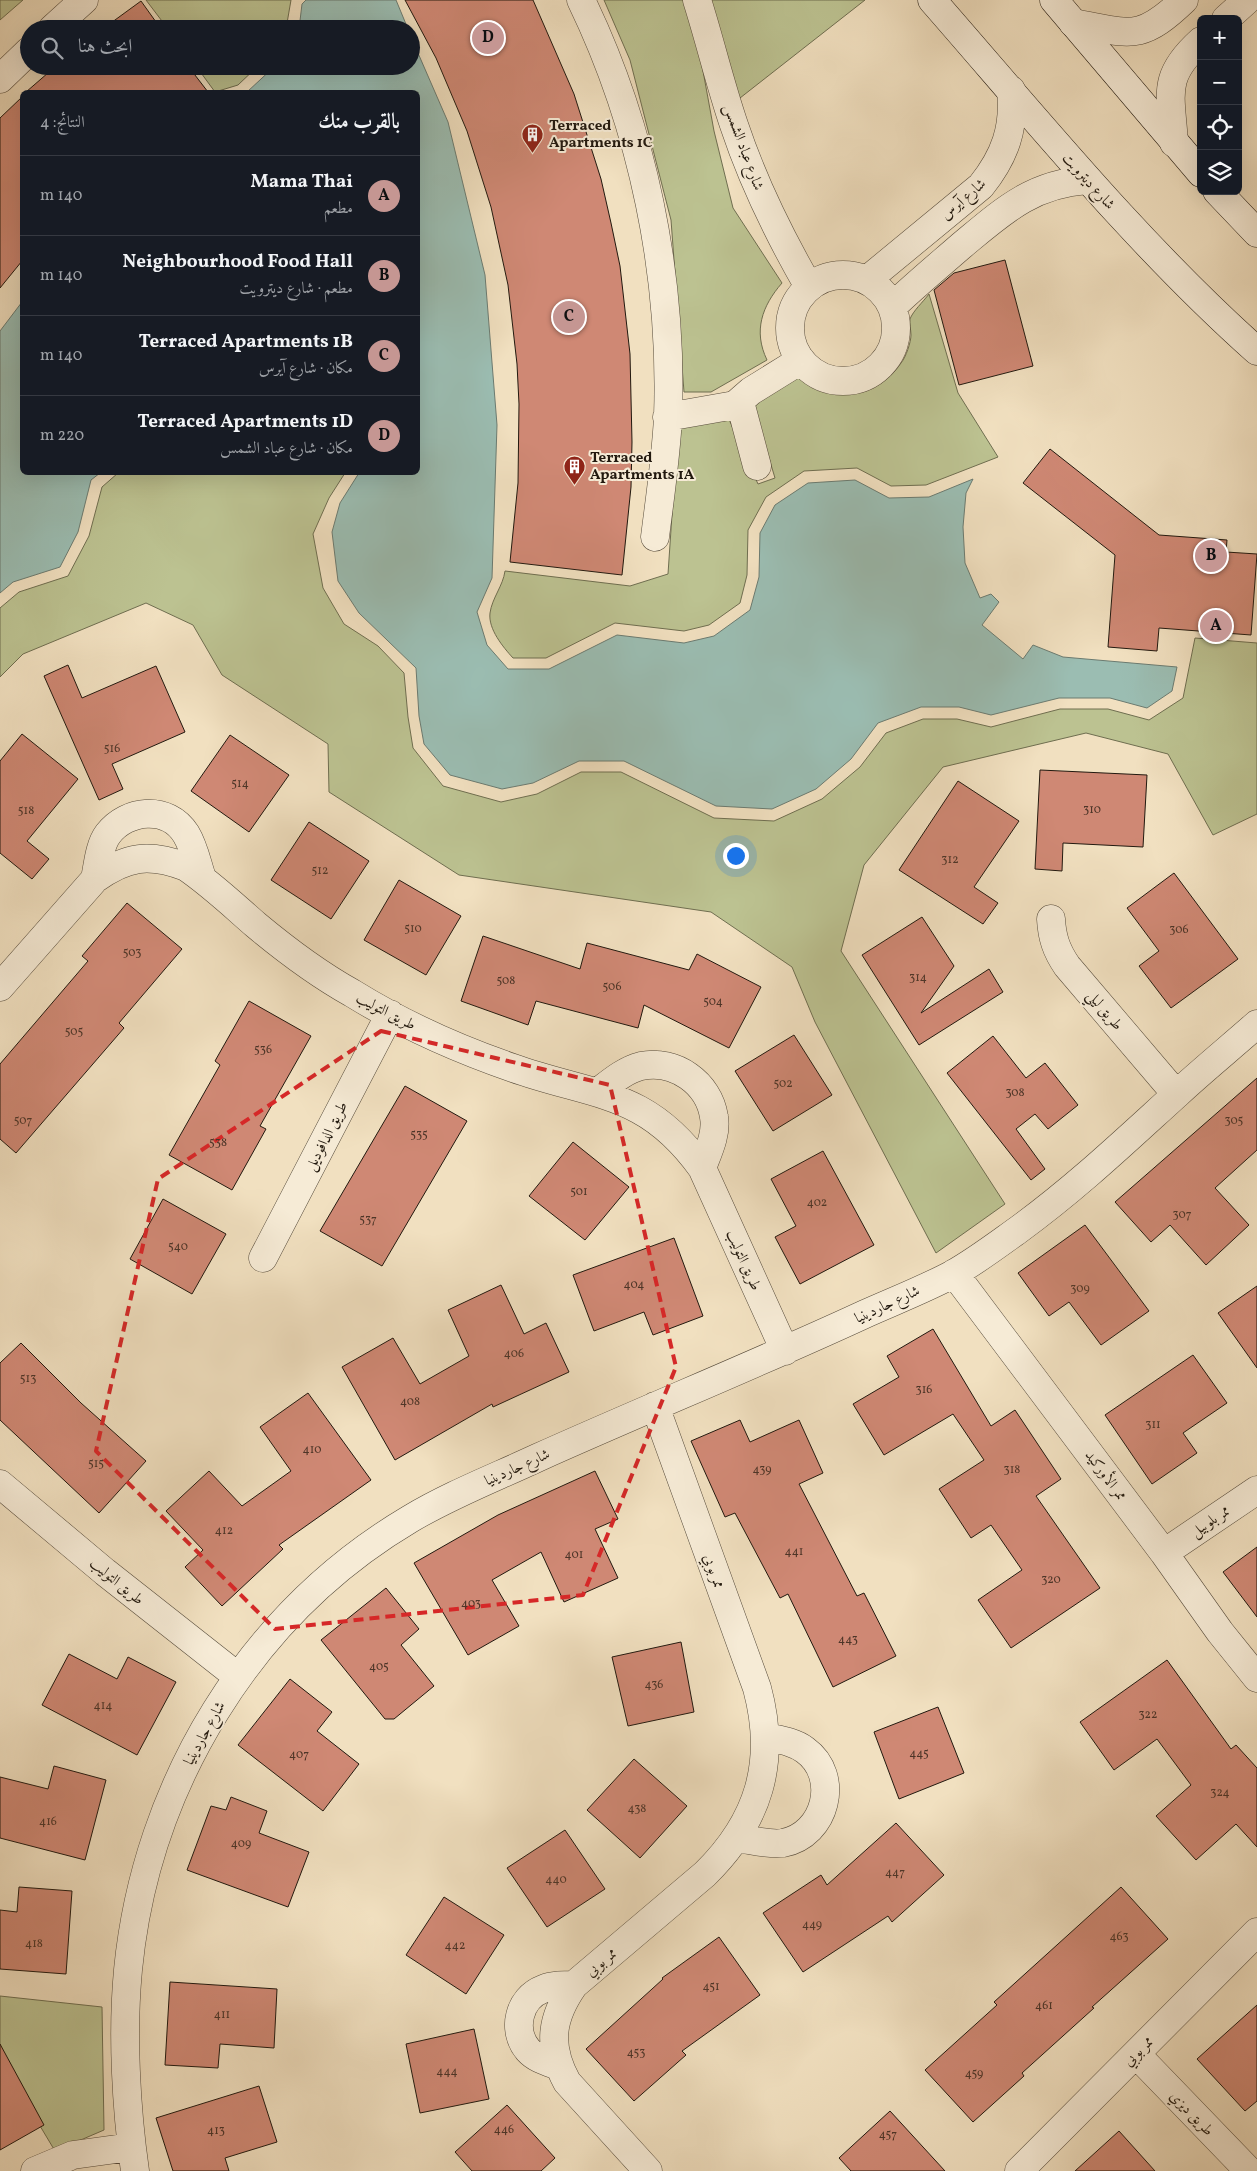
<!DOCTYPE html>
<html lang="ar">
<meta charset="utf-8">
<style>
:root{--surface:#171b24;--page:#242831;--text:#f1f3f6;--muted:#9ea1a6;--line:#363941;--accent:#c59692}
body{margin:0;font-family:Vollkorn,Amiri,serif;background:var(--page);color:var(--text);direction:rtl}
.controls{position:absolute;right:15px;top:15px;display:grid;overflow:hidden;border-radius:8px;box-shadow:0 5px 20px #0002}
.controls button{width:45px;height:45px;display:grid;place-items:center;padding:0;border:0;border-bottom:1px solid var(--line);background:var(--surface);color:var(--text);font:25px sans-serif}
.you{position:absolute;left:735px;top:855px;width:18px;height:18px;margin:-12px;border:4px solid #fff;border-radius:50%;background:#1a73e8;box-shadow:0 0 0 8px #1a73e833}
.badge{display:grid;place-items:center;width:32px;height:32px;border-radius:50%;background:var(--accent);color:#111;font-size:16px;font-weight:700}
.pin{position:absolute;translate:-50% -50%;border:2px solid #fff;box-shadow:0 1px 5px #0006}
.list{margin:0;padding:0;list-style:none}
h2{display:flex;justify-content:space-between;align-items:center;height:65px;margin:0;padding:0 20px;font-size:21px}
h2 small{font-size:16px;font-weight:400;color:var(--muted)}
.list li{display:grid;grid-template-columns:32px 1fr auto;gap:15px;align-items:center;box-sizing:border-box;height:80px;padding:0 20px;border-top:1px solid var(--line)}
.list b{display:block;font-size:19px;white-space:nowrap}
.list p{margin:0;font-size:16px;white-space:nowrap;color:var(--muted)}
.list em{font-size:16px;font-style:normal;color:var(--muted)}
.icon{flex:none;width:28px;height:28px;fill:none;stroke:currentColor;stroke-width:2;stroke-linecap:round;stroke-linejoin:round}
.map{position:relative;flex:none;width:1257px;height:2171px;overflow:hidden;direction:ltr}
.search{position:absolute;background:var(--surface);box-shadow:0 5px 20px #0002;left:20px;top:20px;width:400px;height:55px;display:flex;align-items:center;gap:12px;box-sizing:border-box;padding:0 18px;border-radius:28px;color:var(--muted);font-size:19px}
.panel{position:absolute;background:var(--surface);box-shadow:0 5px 20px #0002;left:20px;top:90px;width:400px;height:385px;border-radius:8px;direction:rtl}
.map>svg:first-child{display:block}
.green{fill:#bcc291;stroke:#6f6e50}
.water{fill:#9bbdb2;stroke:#6b7b71}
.building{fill:#cf8874;stroke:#22190f}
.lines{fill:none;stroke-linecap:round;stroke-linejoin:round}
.street-casing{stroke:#564b3b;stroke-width:29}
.secondary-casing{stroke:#22190f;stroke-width:29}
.street{stroke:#f6ebd6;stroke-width:28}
.secondary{stroke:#f6ebd6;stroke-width:28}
.marked{fill:none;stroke:#d62828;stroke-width:4;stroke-dasharray:10 6;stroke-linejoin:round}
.labels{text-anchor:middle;stroke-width:4;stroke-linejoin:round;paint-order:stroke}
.number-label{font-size:12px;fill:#4d3528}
.poi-label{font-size:15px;font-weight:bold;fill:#22190f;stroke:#f6ebd6;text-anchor:start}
.street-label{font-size:15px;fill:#22190f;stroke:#f6ebd6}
</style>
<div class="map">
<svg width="1257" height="2171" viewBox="0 0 1257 2171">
<rect width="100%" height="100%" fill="#f1e0c0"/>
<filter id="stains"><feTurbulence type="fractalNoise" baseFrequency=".004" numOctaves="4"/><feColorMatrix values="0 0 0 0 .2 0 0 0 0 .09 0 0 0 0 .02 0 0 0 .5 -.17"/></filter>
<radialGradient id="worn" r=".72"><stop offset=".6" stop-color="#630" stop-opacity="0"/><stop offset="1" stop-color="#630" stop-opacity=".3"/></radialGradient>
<path class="green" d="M 0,0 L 23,0 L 0,20 Z
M 146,0 L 291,0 L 286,29 L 168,29 Z
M 604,0 L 690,0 L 714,131 L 733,208 L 782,283 C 762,306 753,331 767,360 L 711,392 L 684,392 L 671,220 L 630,60 Z
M 706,0 L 865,0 L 726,109 Z
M 196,66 L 258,66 L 238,85 L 215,92 Z
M 929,294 L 958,393 L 998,457 L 926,485 L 891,486 L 857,468 L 804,471 L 766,497 L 748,530 L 747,575 L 740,603 L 709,625 L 684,631 L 615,623 L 546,658 L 513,658 C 503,647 488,629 490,613 C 492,598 503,586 505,571 L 630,586 L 668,574 L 678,426 L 727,415 L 758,484 L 775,478 L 752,402 L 795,374 C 828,403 875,402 901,363 C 906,357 911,342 911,335 C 911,330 909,323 910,319 C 913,311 923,302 929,294 Z
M 118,473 L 345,473 L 329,498 L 313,534 L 323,588 L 344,624 L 378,646 L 404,673 L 408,717 L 413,748 L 443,786 L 501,802 L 537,794 L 581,772 L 621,772 L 714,818 L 774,821 L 822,799 L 860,767 L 886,733 L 923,719 L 957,719 L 991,727 L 1060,709 L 1108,709 L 1149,720 L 1183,698 L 1195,638 L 1257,643 L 1257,814 L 1213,835 L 1168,754 L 1086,733 L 943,767 L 864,865 L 841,951 L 1005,1204 L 936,1253 L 815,1022 L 792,967 L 711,912 L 459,875 L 329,792 L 328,744 L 222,675 L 193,625 L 146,603 L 23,654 L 0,677 L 0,608 L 19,592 L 68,576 L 89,536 L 102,487 Z
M 0,1996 L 102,2007 L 104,2130 L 55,2151 L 0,2059 Z"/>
<path class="water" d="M 306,0 L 396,0 L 408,29 L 299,29 L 302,4 Z
M 411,37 L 448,122 L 485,275 L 497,425 L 492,578 L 477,612 L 487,645 L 508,669 L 549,669 L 617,635 L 684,643 L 714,636 L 750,610 L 759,577 L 760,533 L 775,505 L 808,483 L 855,480 L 889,498 L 929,497 L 973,479 L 966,493 L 963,527 L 965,563 L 980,598 L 991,594 L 999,602 L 982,625 L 1023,659 L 1033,645 L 1063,657 L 1177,667 L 1172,691 L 1147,708 L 1110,698 L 1059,698 L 991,715 L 959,707 L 921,707 L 878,723 L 851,759 L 816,789 L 772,809 L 716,806 L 624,761 L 579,761 L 533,783 L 502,789 L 450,775 L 424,744 L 419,716 L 416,668 L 359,613 L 338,581 L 332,532 L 340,503 L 359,473 L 418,472 L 418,92 L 247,92 L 275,66 L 411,66 Z
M 22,302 L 22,472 L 100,473 L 91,480 L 78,532 L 60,567 L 13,582 L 0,593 L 0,331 Z"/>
<path class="building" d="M 405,0 L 533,0 L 574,94 L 601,179 L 611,223 L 620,266 L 630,354 L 632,442 L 631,487 L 622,575 L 510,562 L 518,483 L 519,404 L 517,364 L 508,285 L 491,207 L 467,131 L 436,58 Z
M 141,1 L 161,29 L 104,29 L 104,28 Z
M 56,66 L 188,66 L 208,92 L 26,92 Z
M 22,97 L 22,261 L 0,288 L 0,118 Z
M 1005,260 L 1033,366 L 959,385 L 934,290 L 954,273 Z
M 1050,449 L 1159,535 L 1227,540 L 1226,552 L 1257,554 L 1251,635 L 1159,628 L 1157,651 L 1108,647 L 1115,555 L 1023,483 Z
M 68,665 L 82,698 L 156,666 L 185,732 L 112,764 L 123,789 L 99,800 L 44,676 Z
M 22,734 L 78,779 L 27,841 L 49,859 L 32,879 L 0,853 L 0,761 Z
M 230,735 L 289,775 L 249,832 L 191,791 Z
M 1040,770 L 1147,775 L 1143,847 L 1063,843 L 1062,871 L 1035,869 Z
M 958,781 L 1019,821 L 974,887 L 998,903 L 983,924 L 899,870 Z
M 309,822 L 369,861 L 331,919 L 271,880 Z
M 1174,873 L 1238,959 L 1171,1008 L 1139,966 L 1159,951 L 1127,908 Z
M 399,880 L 461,916 L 426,975 L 364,940 Z
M 127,903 L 182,949 L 119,1023 L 124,1028 L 16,1153 L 0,1139 L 0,1064 L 88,961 L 82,956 Z
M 922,917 L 954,966 L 921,1013 L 989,969 L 1003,992 L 919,1045 L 862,955 Z
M 483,936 L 580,969 L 587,943 L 689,970 L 697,954 L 761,987 L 729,1048 L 644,1005 L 638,1028 L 536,1001 L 528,1025 L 461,1001 Z
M 249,1001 L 311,1036 L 260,1126 L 266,1129 L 232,1190 L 169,1155 L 220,1065 L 215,1061 Z
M 794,1035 L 832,1095 L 773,1131 L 735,1071 Z
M 993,1036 L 1026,1078 L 1045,1063 L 1078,1105 L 1048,1129 L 1035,1114 L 1016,1129 L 1045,1169 L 1031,1180 L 947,1073 Z
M 1257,1078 L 1257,1150 L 1215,1188 L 1249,1225 L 1206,1265 L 1170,1225 L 1151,1242 L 1115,1202 Z
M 405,1086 L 467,1121 L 382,1266 L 320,1231 Z
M 573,1142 L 629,1187 L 585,1240 L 529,1196 Z
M 823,1151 L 874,1245 L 800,1284 L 775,1237 L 796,1226 L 771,1179 Z
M 163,1199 L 226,1234 L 192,1294 L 130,1259 Z
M 1085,1225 L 1149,1311 L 1101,1345 L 1069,1302 L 1049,1316 L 1018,1273 Z
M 674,1238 L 703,1316 L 653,1335 L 644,1312 L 594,1331 L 573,1275 Z
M 501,1285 L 524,1334 L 546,1323 L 569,1372 L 493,1407 L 492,1404 L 395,1460 L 342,1367 L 393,1338 L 420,1384 L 469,1356 L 448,1310 Z
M 1257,1286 L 1257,1368 L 1218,1313 Z
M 933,1329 L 991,1426 L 1015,1410 L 1061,1479 L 1036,1496 L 1100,1588 L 1011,1648 L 978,1600 L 1022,1570 L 991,1525 L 971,1538 L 939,1489 L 984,1460 L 953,1414 L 884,1455 L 853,1404 L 899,1377 L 887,1356 Z
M 21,1343 L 81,1403 L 146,1461 L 99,1513 L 0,1420 L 0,1363 Z
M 1193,1355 L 1227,1403 L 1183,1433 L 1197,1453 L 1152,1484 L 1105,1415 Z
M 308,1393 L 371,1480 L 279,1545 L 283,1549 L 222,1606 L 185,1567 L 203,1550 L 166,1511 L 209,1471 L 242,1506 L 291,1471 L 260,1427 Z
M 740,1420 L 750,1442 L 799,1420 L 823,1473 L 799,1484 L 857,1596 L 864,1593 L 896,1656 L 833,1687 L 788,1594 L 780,1598 L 735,1513 L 725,1517 L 691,1441 Z
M 595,1471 L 618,1519 L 595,1529 L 618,1578 L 564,1602 L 541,1552 L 492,1580 L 519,1626 L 468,1655 L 414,1563 L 498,1515 Z
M 1257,1547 L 1257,1617 L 1223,1572 Z
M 386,1588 L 419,1629 L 401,1645 L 434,1686 L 394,1719 L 385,1719 L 321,1640 Z
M 681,1642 L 694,1712 L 628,1726 L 612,1657 Z
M 69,1654 L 117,1679 L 128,1657 L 176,1682 L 137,1755 L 42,1705 Z
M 1167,1660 L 1231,1749 L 1236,1745 L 1257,1768 L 1257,1847 L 1236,1824 L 1196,1860 L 1156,1816 L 1191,1785 L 1157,1739 L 1114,1770 L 1080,1722 Z
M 290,1679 L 332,1712 L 317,1731 L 359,1764 L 323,1811 L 238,1745 Z
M 938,1707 L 964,1773 L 899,1799 L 874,1732 Z
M 634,1759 L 687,1806 L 640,1858 L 587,1810 Z
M 54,1766 L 106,1780 L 85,1860 L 0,1838 L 0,1777 L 48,1789 Z
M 231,1797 L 267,1811 L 259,1833 L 309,1852 L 288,1907 L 187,1870 L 211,1806 L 226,1810 Z
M 896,1823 L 944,1875 L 892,1922 L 888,1916 L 803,1972 L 763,1913 L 821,1875 L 827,1885 Z
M 565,1830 L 605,1889 L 547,1927 L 507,1868 Z
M 19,1887 L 72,1891 L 66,1974 L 0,1969 L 0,1910 L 17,1912 Z
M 1121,1887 L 1168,1939 L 1092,2007 L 1094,2008 L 1022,2073 L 1024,2076 L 973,2122 L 925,2070 L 997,2005 L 994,2002 Z
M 444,1897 L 504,1935 L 466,1994 L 406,1955 Z
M 719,1937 L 760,1995 L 682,2051 L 686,2055 L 634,2101 L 586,2049 L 663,1979 L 662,1978 Z
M 170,1982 L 277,1989 L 274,2048 L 220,2044 L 218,2068 L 165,2065 Z
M 1257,2005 L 1257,2101 L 1245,2111 L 1197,2059 Z
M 474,2029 L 489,2099 L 420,2113 L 406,2044 Z
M 0,2044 L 44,2125 L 0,2150 Z
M 259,2086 L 277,2142 L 225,2158 L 229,2171 L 173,2171 L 156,2118 Z
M 507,2105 L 555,2158 L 541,2171 L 472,2171 L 455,2152 Z
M 890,2111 L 945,2171 L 851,2171 L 839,2158 Z
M 1119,2131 L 1155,2171 L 1075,2171 Z"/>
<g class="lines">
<defs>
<path id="street" d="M 581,0 C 643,128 673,275 668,417 C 666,457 660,497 655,537
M 697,0 C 710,41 720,84 734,125 C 753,182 779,235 809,287
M 1226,19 L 1247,0
M 1073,23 C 1130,33 1139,43 1184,0
M 52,29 L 84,0
M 0,79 L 29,51
M 1174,143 C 1171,94 1161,77 1201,41
M790 328a53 53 0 1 1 106 0a53 53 0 1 1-106 0Z
M 867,280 L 981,186 C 1005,156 1015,128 1011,90
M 892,307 C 914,286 938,266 961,246 C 1002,212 1031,184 1087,180
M 740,402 L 757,466
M 667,417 L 735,405 L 751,391 L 801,360
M 95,879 C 98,865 99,846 108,834 C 127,809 168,805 186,834 C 194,847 197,863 202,878
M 1051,919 C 1052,937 1056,950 1067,966 L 1176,1094
M 0,987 L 95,879 C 127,856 149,853 186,867 C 211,884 233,905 256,925 C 286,950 318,974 352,993 C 402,1024 458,1049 513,1068 C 595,1097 646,1090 702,1168 L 785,1351
M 598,1092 C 611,1082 625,1070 641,1066 C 675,1059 709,1083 714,1117 C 717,1134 708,1152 702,1168
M 263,1258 L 390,1014
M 954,1273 L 1164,1553 L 1220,1632 L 1257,1678
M 0,1484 L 105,1572 L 237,1676
M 1164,1553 L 1257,1490
M 737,1838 C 752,1840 768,1845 783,1843 C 826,1835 841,1776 805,1750 C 793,1741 779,1740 765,1737
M 1136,2054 L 1249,2171
M 559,2066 C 548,2062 536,2059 528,2050 C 511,2030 519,1998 543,1989 C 553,1985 564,1985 574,1985
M 35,2171 L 73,2155 L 131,2147
M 135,2171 C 126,2108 122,2033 128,1970 C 146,1785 250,1614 410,1519 C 450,1495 494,1478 537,1458 C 646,1409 757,1364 865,1314 C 894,1301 925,1289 953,1274 C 976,1261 997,1245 1018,1230 C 1077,1187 1125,1141 1178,1093 C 1204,1069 1231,1047 1257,1024
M 648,2171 L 567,2082 C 547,2045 551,2018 574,1985 L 705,1874 C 759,1821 777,1762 757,1688 L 655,1406
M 1019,2171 L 1257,1932"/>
<path id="secondary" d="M 932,0 C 1037,120 1138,245 1257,351
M 1054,0 L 1201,173
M 1217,191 L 1257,233"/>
</defs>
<use href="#street" class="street-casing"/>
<use href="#secondary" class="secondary-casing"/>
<use href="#street" class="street"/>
<use href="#secondary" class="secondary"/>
</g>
<path class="marked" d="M 381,1031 L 610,1085 L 676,1367 L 583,1595 L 275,1629 L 96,1451 L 158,1179 Z"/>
<defs>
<symbol id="building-pin" viewBox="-11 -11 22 30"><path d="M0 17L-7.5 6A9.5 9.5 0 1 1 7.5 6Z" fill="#8f2418" stroke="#f6ebd6"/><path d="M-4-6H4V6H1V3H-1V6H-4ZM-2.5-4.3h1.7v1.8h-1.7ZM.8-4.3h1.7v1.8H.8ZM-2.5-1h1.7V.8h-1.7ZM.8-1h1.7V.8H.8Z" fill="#fff"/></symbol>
</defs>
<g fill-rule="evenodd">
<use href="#building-pin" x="520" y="122" width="25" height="34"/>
<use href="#building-pin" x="562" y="454" width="25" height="34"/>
</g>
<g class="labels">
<g class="number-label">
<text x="112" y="752">516</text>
<text x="240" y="787">514</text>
<text x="1092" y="813">310</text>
<text x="26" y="814">518</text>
<text x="950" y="863">312</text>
<text x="320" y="874">512</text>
<text x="413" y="932">510</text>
<text x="1179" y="933">306</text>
<text x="132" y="956">503</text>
<text x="918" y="981">314</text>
<text x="506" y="984">508</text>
<text x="612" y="990">506</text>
<text x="713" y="1005">504</text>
<text x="74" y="1035">505</text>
<text x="263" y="1053">536</text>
<text x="783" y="1087">502</text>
<text x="1015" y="1096">308</text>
<text x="23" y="1124">507</text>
<text x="1234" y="1124">305</text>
<text x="419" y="1138">535</text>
<text x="218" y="1146">538</text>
<text x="579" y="1195">501</text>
<text x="817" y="1206">402</text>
<text x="1182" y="1218">307</text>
<text x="368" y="1223">537</text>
<text x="178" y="1250">540</text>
<text x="634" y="1288">404</text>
<text x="1080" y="1292">309</text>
<text x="514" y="1357">406</text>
<text x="28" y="1382">513</text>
<text x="924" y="1393">316</text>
<text x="410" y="1405">408</text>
<text x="1153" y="1428">311</text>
<text x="312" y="1453">410</text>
<text x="96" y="1467">515</text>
<text x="762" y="1473">439</text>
<text x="1012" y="1473">318</text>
<text x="224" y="1534">412</text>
<text x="794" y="1555">441</text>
<text x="574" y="1558">401</text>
<text x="1051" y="1583">320</text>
<text x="471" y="1607">403</text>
<text x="848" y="1643">443</text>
<text x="379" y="1670">405</text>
<text x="654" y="1688">436</text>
<text x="103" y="1709">414</text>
<text x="1148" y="1718">322</text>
<text x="919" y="1757">445</text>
<text x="299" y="1758">407</text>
<text x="1220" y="1796">324</text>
<text x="637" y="1812">438</text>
<text x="48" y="1825">416</text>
<text x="241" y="1847">409</text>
<text x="895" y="1876">447</text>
<text x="556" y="1883">440</text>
<text x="812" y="1928">449</text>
<text x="1119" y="1940">463</text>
<text x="34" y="1947">418</text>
<text x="455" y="1949">442</text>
<text x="711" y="1990">451</text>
<text x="1044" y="2009">461</text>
<text x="222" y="2018">411</text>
<text x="636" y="2056">453</text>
<text x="447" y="2075">444</text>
<text x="974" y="2077">459</text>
<text x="504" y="2133">446</text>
<text x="216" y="2134">413</text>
<text x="888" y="2138">457</text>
</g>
<g class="poi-label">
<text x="549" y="130">Terraced<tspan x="549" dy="17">Apartments 1C</tspan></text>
<text x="590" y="462">Terraced<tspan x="590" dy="17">Apartments 1A</tspan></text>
</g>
<g class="street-label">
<text transform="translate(744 147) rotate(70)" y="5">شارع عباد الشمس</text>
<text transform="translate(1089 181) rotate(48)" y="5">شارع ديترويت</text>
<text transform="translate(963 199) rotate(-41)" y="5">شارع آيرس</text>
<text transform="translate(1105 1010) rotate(50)" y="5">طريق ليلي</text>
<text transform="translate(386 1011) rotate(27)" y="5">طريق التوليب</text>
<text transform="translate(326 1136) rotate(-63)" y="5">طريق الدافوديل</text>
<text transform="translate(744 1260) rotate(66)" y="5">طريق التوليب</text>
<text transform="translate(887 1304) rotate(-25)" y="5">شارع جاردينيا</text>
<text transform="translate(517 1467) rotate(-24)" y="5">شارع جاردينيا</text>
<text transform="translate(1106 1475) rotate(53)" y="5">ممر الأوركيد</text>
<text transform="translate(1210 1521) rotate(-34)" y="5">ممر بلوبيل</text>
<text transform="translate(714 1571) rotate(70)" y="5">ممر بوبي</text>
<text transform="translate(117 1581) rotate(39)" y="5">طريق التوليب</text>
<text transform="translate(204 1733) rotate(-61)" y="5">شارع جاردينيا</text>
<text transform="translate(601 1962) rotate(-40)" y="5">ممر بوبي</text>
<text transform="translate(1138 2051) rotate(-45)" y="5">ممر بوبي</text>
<text transform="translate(1192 2113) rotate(46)" y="5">طريق ديزي</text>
</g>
</g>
<rect width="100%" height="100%" filter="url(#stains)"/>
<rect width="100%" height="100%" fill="url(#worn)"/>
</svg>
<div class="controls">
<button>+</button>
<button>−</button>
<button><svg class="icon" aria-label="locate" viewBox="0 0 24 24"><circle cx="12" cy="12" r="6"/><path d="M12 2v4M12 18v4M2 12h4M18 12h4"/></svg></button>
<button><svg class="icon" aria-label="layers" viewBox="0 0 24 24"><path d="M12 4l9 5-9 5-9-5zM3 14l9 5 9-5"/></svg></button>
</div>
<div class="you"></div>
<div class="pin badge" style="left:1216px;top:626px">A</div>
<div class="pin badge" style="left:1211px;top:556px">B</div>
<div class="pin badge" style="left:569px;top:317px">C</div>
<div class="pin badge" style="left:488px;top:38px">D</div>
<div class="search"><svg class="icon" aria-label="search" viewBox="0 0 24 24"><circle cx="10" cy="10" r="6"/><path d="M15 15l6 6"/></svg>ابحث هنا</div>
<section class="panel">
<h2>بالقرب منك<small>النتائج: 4</small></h2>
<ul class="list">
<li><span class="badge">A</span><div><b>Mama Thai</b><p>مطعم</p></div><em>140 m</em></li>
<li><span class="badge">B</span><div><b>Neighbourhood Food Hall</b><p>مطعم · شارع ديترويت</p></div><em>140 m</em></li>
<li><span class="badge">C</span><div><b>Terraced Apartments 1B</b><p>مكان · شارع آيرس</p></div><em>140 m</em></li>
<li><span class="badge">D</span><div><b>Terraced Apartments 1D</b><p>مكان · شارع عباد الشمس</p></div><em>220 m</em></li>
</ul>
</section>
</div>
